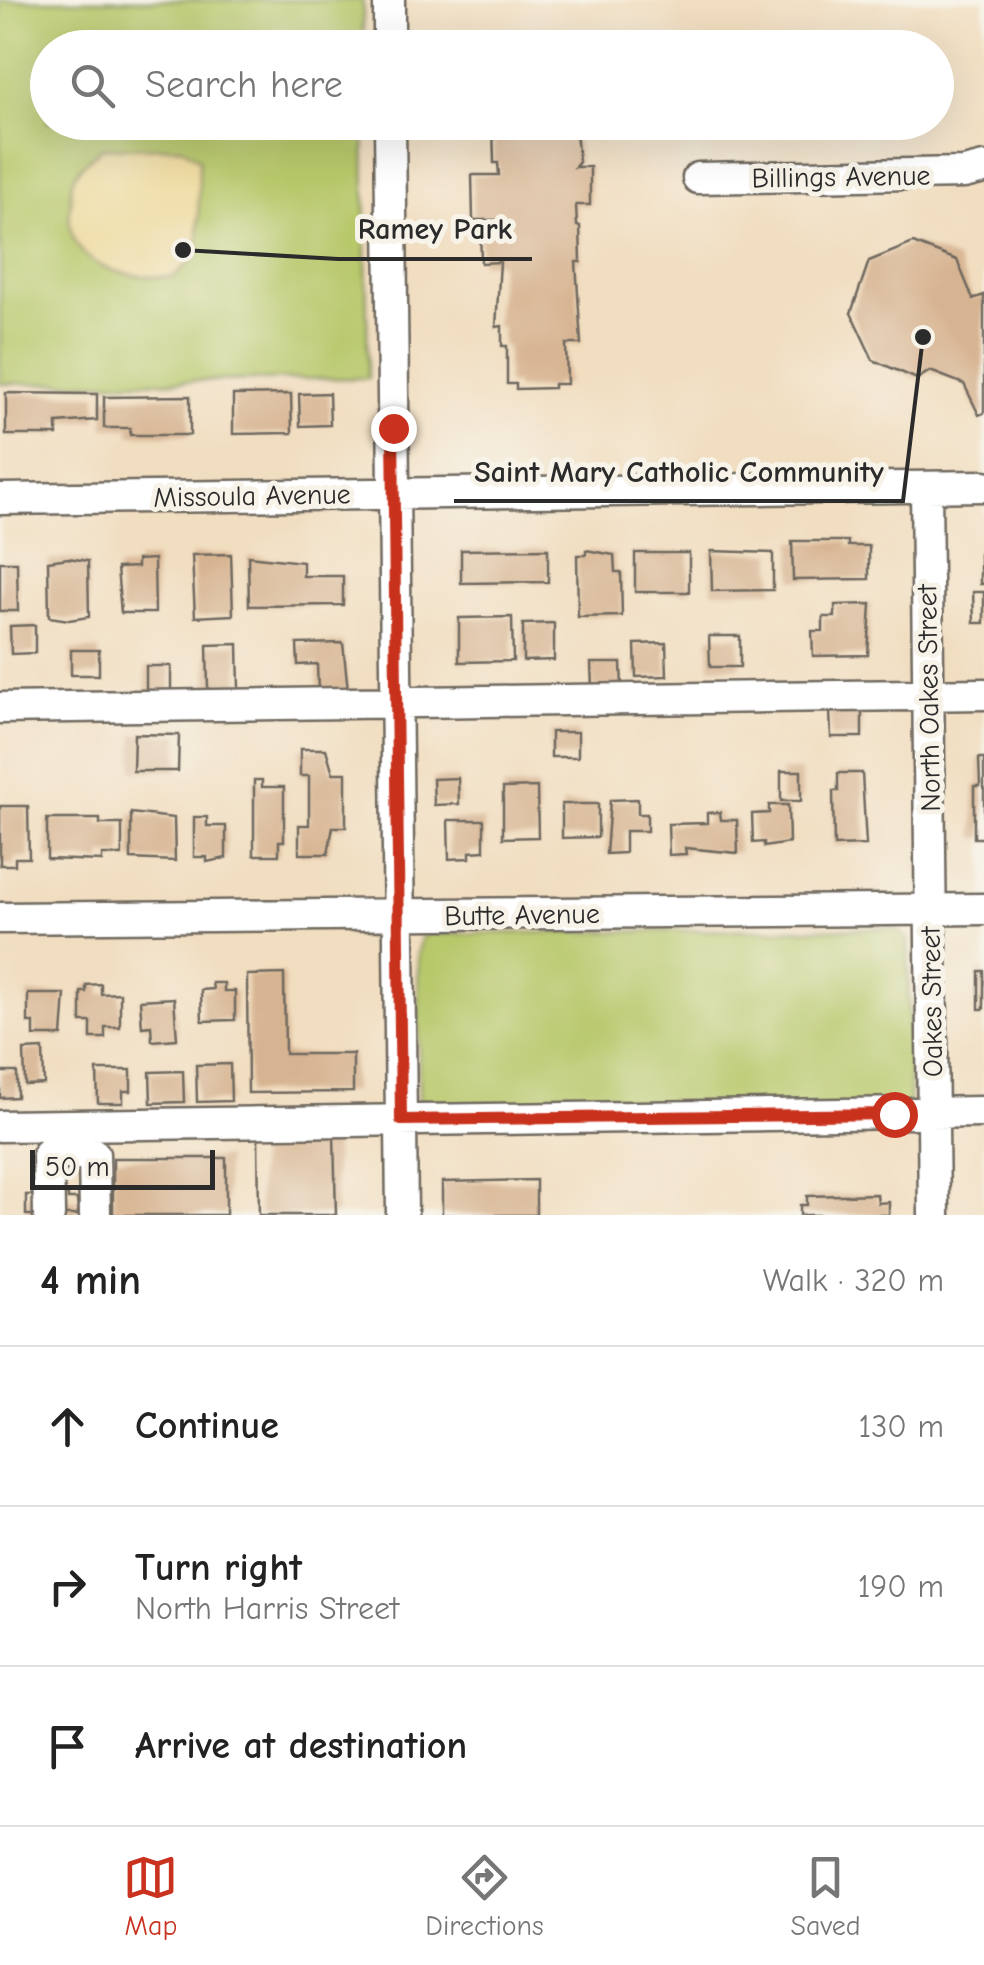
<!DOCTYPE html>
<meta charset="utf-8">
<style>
:root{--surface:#fff;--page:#f6f6f6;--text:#222;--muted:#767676;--line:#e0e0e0;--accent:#c8321e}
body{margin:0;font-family:"Comic Neue",sans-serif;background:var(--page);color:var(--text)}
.scale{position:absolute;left:30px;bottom:25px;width:185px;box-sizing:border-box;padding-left:10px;border:5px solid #2b2b2b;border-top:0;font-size:28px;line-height:35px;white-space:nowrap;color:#2b2b2b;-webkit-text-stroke:8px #f7f3e8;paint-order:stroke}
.stop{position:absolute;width:30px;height:30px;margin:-22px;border:8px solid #c8321e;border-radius:50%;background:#fff}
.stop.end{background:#c8321e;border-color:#fff;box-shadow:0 2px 10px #0008}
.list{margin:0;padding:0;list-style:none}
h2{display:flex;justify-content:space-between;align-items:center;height:130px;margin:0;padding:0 40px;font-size:42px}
h2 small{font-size:32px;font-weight:400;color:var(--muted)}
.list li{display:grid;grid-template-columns:65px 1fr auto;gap:30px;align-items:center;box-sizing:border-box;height:160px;padding:0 40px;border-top:2px solid var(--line)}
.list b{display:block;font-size:38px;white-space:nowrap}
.list p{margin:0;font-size:32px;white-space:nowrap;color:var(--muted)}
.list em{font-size:32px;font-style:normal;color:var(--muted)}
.icon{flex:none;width:55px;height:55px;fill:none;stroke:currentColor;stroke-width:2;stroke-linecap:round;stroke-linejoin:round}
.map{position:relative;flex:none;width:984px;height:1215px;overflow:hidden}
.search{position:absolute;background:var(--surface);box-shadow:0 10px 40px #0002;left:30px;right:30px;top:30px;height:110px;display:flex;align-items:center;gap:25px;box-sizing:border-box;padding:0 35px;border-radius:55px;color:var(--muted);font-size:38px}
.sheet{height:610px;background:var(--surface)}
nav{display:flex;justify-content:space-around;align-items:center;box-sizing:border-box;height:140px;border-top:2px solid var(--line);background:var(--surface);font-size:28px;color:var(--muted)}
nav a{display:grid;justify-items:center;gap:5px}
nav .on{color:var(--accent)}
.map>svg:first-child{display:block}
.green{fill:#b7c86b;stroke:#717a4b;stroke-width:2.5}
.sand{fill:#eeda9e;stroke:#8c8264;stroke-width:2.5}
.building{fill:#d7b491}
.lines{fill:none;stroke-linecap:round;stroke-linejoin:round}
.minor-casing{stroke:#70695f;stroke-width:35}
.minor{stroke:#fff;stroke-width:30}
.route{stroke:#c8321e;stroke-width:12}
.labels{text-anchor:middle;stroke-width:10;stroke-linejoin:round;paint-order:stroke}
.street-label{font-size:28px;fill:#2b2b2b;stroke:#f7f3e8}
.leader{fill:none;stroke:#2b2b2b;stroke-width:4}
.callout-dot{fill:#2b2b2b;stroke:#f7f3e8;stroke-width:4}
.callout-label{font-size:30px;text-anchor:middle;font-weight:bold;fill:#2b2b2b;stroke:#f7f3e8;stroke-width:10;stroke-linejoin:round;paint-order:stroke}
</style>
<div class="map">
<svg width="984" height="1215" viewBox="0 0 984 1215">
<rect width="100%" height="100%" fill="#f7f3e8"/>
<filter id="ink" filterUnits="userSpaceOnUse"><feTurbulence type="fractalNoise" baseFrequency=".01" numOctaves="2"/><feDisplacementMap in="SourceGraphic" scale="20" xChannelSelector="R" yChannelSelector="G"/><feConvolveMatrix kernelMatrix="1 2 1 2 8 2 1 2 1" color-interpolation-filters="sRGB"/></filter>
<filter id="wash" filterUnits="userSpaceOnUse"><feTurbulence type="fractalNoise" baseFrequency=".0048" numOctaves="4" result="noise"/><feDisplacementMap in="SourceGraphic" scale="40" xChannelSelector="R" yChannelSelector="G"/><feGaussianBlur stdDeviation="2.25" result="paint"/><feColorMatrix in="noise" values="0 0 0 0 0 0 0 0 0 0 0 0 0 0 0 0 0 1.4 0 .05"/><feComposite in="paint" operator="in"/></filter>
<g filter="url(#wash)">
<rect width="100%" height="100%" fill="#f1ddbf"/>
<path class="green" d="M 0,0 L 363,0 L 363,47 L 48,48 L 48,122 L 364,123 L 368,378 L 0,384 Z
M 895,928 L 908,939 L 910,1113 L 419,1120 L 418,954 L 421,938 L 429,934 Z"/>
<path class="sand" d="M 181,147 L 199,159 L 198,254 L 174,277 C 127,278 63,270 70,207 C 71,199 70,184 74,176 C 79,166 93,156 101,148 Z"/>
<g id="blocks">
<path class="building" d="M 497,122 L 575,122 L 579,162 L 575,167 L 590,167 L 590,205 L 576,205 L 577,226 L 580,226 L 581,262 L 576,262 L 581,344 L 566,344 L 567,384 L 554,384 L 554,388 L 516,389 L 516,384 L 507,384 L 507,346 L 502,346 L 502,326 L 496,327 L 500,262 L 481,263 L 480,225 L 499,225 L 499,220 L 473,220 L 472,175 L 499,175 L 498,163 L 494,163 L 493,126 Z
M 913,243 L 957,260 L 973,299 L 984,295 L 984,413 L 979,415 L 964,384 L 930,371 L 917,379 L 873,360 L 851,313 L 869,261 Z
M 6,393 L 97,394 L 97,420 L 57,423 L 57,435 L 6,435 Z
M 329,393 L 330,425 L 300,426 L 299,394 Z
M 291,394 L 292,433 L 233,434 L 233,395 Z
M 190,396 L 190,435 L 130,435 L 130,428 L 104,428 L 104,397 Z
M 792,541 L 848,541 L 848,546 L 869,546 L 869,579 L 793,580 Z
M 548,549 L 548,582 L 461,583 L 461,550 Z
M 586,550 L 614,555 L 615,572 L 621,572 L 622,616 L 578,617 L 577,555 L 586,555 Z
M 980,550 L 984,550 L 984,584 L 980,584 Z
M 711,551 L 773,553 L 773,590 L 712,591 Z
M 635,553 L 689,553 L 689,592 L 635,592 Z
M 231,554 L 233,615 L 195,617 L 192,555 Z
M 248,556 L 303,562 L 303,576 L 343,576 L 343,605 L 249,606 Z
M 68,558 L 88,561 L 89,617 L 69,620 L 49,617 L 48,561 Z
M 154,559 L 155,613 L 121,613 L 117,568 L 137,567 L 137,560 Z
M 0,562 L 17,562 L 18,611 L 0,611 Z
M 973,592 L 984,592 L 984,623 L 974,623 Z
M 871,604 L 868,655 L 813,656 L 812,631 L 823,631 L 823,617 L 835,617 L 835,605 Z
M 512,617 L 513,661 L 459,662 L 459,618 Z
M 554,623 L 554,660 L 523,661 L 523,624 Z
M 35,625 L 35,653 L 11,654 L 10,626 Z
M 709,636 L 740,636 L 740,667 L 710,667 Z
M 343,643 L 348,690 L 318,691 L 317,664 L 298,665 L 297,644 Z
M 666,643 L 667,676 L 636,677 L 635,644 Z
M 238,644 L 239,690 L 208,691 L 207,645 Z
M 71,650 L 99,650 L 99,675 L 71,675 Z
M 591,663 L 621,663 L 622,689 L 592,689 Z
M 146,666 L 171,666 L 171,695 L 146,696 Z
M 830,711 L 862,711 L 862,737 L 831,737 Z
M 551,732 L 578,732 L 578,757 L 551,757 Z
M 134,734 L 179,735 L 178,771 L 133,771 Z
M 300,749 L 326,749 L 333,773 L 346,773 L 346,827 L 333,827 L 328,854 L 299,854 L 299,825 L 309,825 L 309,776 L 300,776 Z
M 979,758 L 984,758 L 984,838 L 974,838 L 974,786 L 980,786 Z
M 781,771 L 801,771 L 801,801 L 781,801 Z
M 838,773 L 862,773 L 866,845 L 834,846 L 833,791 L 838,791 Z
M 458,778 L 459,804 L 434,805 L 433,779 Z
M 254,780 L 262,780 L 262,787 L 284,787 L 284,841 L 279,841 L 279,855 L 254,855 Z
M 537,787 L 538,837 L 503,838 L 503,788 Z
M 638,799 L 638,814 L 647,814 L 647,831 L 625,831 L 625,853 L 606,854 L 610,800 Z
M 562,804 L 598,804 L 598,837 L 562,838 Z
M 769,805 L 788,805 L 789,843 L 764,847 L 764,842 L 753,843 L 752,814 L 769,813 Z
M 0,806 L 28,806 L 29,858 L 15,858 L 15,865 L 0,865 Z
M 720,812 L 721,820 L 737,820 L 738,853 L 685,848 L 686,854 L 669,855 L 668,824 L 707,823 L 707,813 Z
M 131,813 L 174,818 L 175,861 L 131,859 Z
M 194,817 L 207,817 L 207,826 L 226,826 L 226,858 L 207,862 L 207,857 L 194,857 Z
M 47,819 L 100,819 L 100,824 L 122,824 L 122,855 L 102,855 L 102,861 L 47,859 Z
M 448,820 L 484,820 L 484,851 L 470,852 L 470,858 L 449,859 Z
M 979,971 L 984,971 L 984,1009 L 979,1009 Z
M 284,974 L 285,1054 L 353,1054 L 353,1092 L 248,1093 L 247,975 Z
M 212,983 L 224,983 L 224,991 L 235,991 L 235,1020 L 202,1021 L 201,990 L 213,989 Z
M 101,984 L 101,994 L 120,993 L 120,1027 L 105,1027 L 105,1038 L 91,1038 L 91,1022 L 81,1022 L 81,992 L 86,992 L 86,985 Z
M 28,994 L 65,994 L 62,1036 L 34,1036 L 34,1023 L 28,1023 Z
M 174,998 L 177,1039 L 152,1041 L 151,1026 L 142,1027 L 140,1000 Z
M 43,1049 L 44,1084 L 25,1085 L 24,1050 Z
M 230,1064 L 231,1101 L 197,1102 L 196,1065 Z
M 97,1070 L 131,1070 L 131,1091 L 123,1091 L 123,1103 L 98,1103 Z
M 183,1071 L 184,1102 L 151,1103 L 150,1072 Z
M 0,1072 L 17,1072 L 17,1097 L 0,1098 Z
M 334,1135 L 336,1215 L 259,1215 L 258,1136 Z
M 113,1158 L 226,1158 L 226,1215 L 113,1215 Z
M 536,1180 L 536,1215 L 442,1215 L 442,1182 Z
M 68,1194 L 68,1199 L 77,1199 L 78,1215 L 26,1215 L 26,1195 Z
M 877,1194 L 878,1203 L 889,1202 L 889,1215 L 800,1215 L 800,1205 L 807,1205 L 807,1196 Z"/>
</g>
</g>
<g filter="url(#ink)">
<use href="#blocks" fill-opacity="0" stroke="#70695f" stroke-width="2.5"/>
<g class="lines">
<defs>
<path id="minor" d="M 389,0 L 389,48
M 390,122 L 402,1215
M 698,178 L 964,173 L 984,168
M 926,487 L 934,1215
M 0,499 L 984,486
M 0,708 L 984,694
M 0,918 L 984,909
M 0,1126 L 984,1112
M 49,1215 L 48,1154 L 94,1154 L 95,1215"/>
</defs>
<use href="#minor" class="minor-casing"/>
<use href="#minor" class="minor"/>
</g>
</g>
<g class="lines" filter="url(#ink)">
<path class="route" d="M 393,428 L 401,1120 L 894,1114"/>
</g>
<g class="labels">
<g class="street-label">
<text transform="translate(841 176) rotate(-1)" y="10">Billings Avenue</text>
<text transform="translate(252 495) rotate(-1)" y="10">Missoula Avenue</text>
<text transform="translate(928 698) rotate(-91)" y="10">North Oakes Street</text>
<text transform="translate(522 914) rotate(-1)" y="10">Butte Avenue</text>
<text transform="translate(931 1002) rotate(-91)" y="10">Oakes Street</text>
</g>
</g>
<path class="leader" d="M183 250L338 259H532M923 337L903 501H454"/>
<g class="callout-dot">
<circle cx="183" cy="250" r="10"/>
<circle cx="923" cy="337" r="10"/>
</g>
<g class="callout-label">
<text x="435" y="239">Ramey Park</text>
<text x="679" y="482">Saint Mary Catholic Community</text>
</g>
</svg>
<div class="scale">50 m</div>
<div class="stop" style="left:894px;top:1114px"></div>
<div class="stop end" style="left:393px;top:428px"></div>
<div class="search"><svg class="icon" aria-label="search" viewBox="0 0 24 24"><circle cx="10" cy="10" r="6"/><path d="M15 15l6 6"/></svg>Search here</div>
</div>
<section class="sheet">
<h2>4 min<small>Walk · 320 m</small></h2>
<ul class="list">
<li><svg class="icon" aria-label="ahead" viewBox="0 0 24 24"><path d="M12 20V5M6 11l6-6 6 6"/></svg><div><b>Continue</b></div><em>130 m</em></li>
<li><svg class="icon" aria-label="right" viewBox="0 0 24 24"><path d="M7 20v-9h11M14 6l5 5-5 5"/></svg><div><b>Turn right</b><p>North Harris Street</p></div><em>190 m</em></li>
<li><svg class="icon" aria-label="arrive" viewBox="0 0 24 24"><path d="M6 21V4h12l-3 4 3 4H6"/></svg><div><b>Arrive at destination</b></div></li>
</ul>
</section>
<nav>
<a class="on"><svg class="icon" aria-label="map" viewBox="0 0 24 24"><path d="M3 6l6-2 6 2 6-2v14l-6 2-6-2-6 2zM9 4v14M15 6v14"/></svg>Map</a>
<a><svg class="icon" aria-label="directions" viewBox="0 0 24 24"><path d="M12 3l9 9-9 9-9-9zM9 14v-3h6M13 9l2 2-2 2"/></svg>Directions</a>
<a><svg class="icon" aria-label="saved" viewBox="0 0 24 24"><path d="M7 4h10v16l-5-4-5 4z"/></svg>Saved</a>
</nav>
